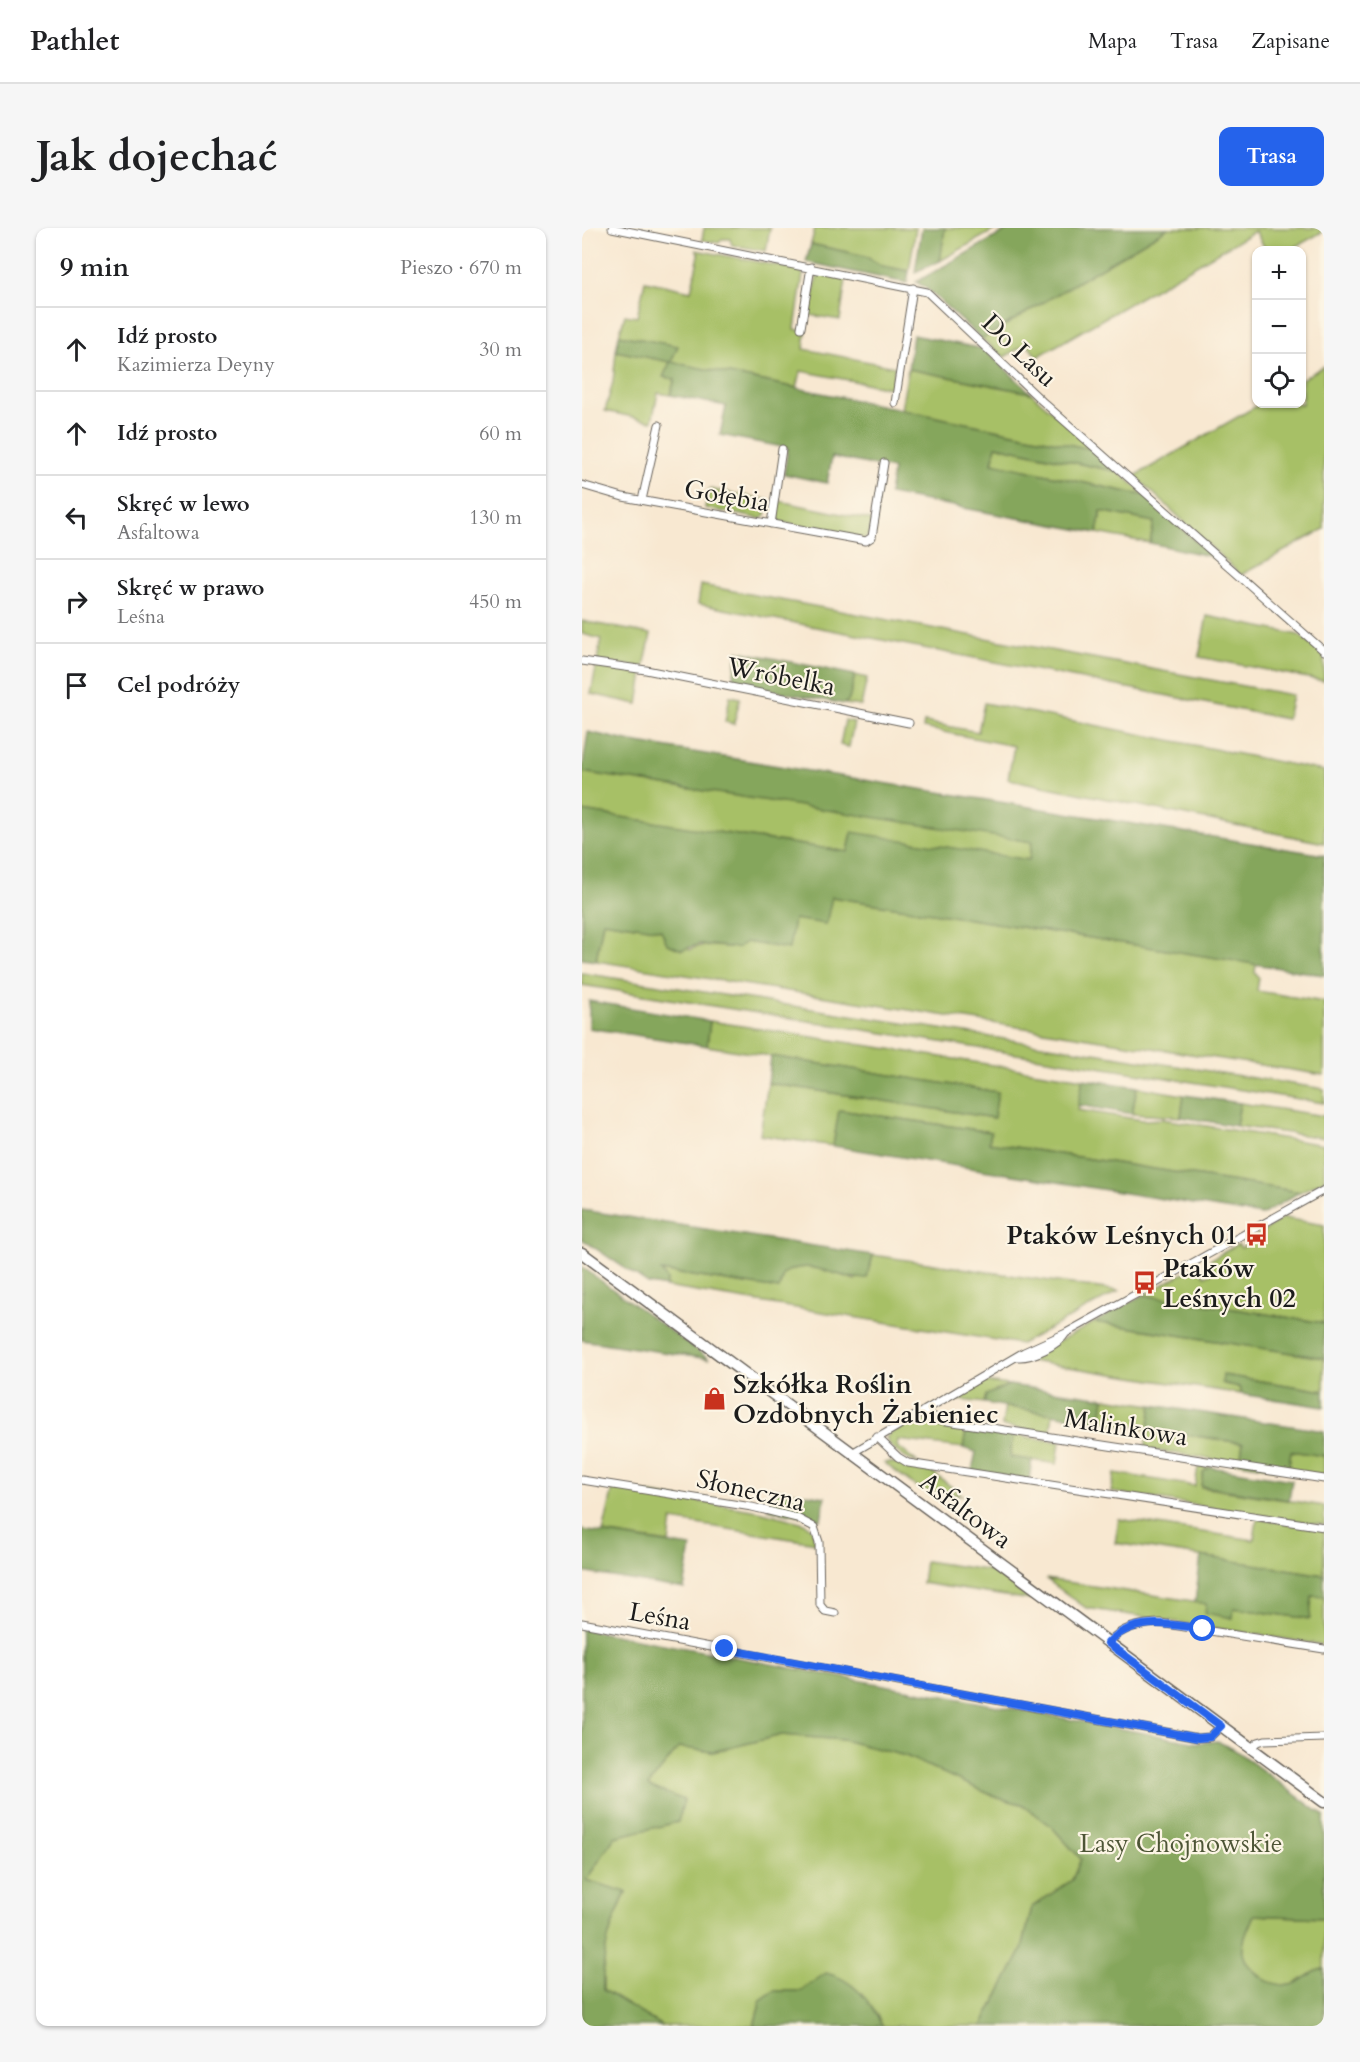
<!DOCTYPE html>
<html lang="pl">
<meta charset="utf-8">
<style>
:root{--surface:#fff;--page:#f6f6f6;--text:#202124;--muted:#757577;--line:#e0e0e0;--accent:#2563eb}
body{margin:0;font-family:Cardo,serif;background:var(--page);color:var(--text)}
.controls{position:absolute;right:18px;top:18px;display:grid;overflow:hidden;border-radius:12px;box-shadow:0 2px 4px #0004}
.controls button{width:54px;height:54px;display:grid;place-items:center;padding:0;border:0;border-bottom:2px solid var(--line);background:var(--surface);color:var(--text);font:30px sans-serif}
.stop{position:absolute;width:18px;height:18px;margin:-14px;border:4px solid #2563eb;border-radius:50%;background:#fff}
.stop.end{background:#2563eb;border-color:#fff;box-shadow:0 2px 6px #0008}
.list{margin:0;padding:0;list-style:none}
h2{display:flex;justify-content:space-between;align-items:center;height:78px;margin:0;padding:0 24px;font-size:26px}
h2 small{font-size:20px;font-weight:400;color:var(--muted)}
.list li{display:grid;grid-template-columns:39px 1fr auto;gap:18px;align-items:center;box-sizing:border-box;height:84px;padding:0 24px;border-top:2px solid var(--line)}
.list b{display:block;font-size:22px;white-space:nowrap}
.list p{margin:0;font-size:20px;white-space:nowrap;color:var(--muted)}
.list em{font-size:20px;font-style:normal;color:var(--muted)}
.icon{flex:none;width:33px;height:33px;fill:none;stroke:currentColor;stroke-width:2;stroke-linecap:round;stroke-linejoin:round}
.map{position:relative;flex:none;width:742px;height:1798px;overflow:hidden;border-radius:12px}
header{display:flex;align-items:center;gap:36px;box-sizing:border-box;height:84px;padding:0 30px;background:var(--surface);border-bottom:2px solid var(--line)}
header strong{font-size:28px}
nav{display:flex;gap:33px;margin-inline-start:auto;font-size:21px}
.intro{display:flex;align-items:center;justify-content:space-between;box-sizing:border-box;height:144px;padding:0 36px}
h1{margin:0;font-size:42px}
.button{padding:15px 27px;border-radius:12px;background:var(--accent);color:#fff;font-size:21px;font-weight:700}
main{display:flex;gap:36px;padding:0 36px}
aside{flex:1;background:var(--surface);border-radius:12px;box-shadow:0 2px 4px #0004}
.map>svg:first-child{display:block}
.green{fill:#a7c066;stroke:#626e41;stroke-width:1.5}
.forest{fill:#85a65b;stroke:#50613c;stroke-width:1.5}
.lines{fill:none;stroke-linecap:round;stroke-linejoin:round}
.minor-casing{stroke:#69635b;stroke-width:9}
.primary-casing{stroke:#69635b;stroke-width:13}
.minor{stroke:#fff;stroke-width:7}
.primary{stroke:#fff;stroke-width:10}
.route{stroke:#2563eb;stroke-width:8}
.labels{text-anchor:middle;stroke-width:4.5;stroke-linejoin:round;paint-order:stroke}
.street-label{font-size:26px;fill:#1c1c1c;stroke:#fcf5e5}
.poi-label{font-size:26px;font-weight:bold;fill:#1c1c1c;stroke:#fcf5e5;text-anchor:start}
.park-label{font-size:26px;fill:#4d5536;stroke:#fcf5e5}
</style>
<header>
<strong>Pathlet</strong>
<nav><a>Mapa</a><a>Trasa</a><a>Zapisane</a></nav>
</header>
<div class="intro"><h1>Jak dojechać</h1><a class="button">Trasa</a></div>
<main>
<aside>
<h2>9 min<small>Pieszo · 670 m</small></h2>
<ul class="list">
<li><svg class="icon" aria-label="ahead" viewBox="0 0 24 24"><path d="M12 20V5M6 11l6-6 6 6"/></svg><div><b>Idź prosto</b><p>Kazimierza Deyny</p></div><em>30 m</em></li>
<li><svg class="icon" aria-label="ahead" viewBox="0 0 24 24"><path d="M12 20V5M6 11l6-6 6 6"/></svg><div><b>Idź prosto</b></div><em>60 m</em></li>
<li><svg class="icon" aria-label="left" viewBox="0 0 24 24"><path d="M17 20v-9H6M10 6l-5 5 5 5"/></svg><div><b>Skręć w lewo</b><p>Asfaltowa</p></div><em>130 m</em></li>
<li><svg class="icon" aria-label="right" viewBox="0 0 24 24"><path d="M7 20v-9h11M14 6l5 5-5 5"/></svg><div><b>Skręć w prawo</b><p>Leśna</p></div><em>450 m</em></li>
<li><svg class="icon" aria-label="arrive" viewBox="0 0 24 24"><path d="M6 21V4h12l-3 4 3 4H6"/></svg><div><b>Cel podróży</b></div></li>
</ul>
</aside>
<div class="map">
<svg width="742" height="1798" viewBox="0 0 742 1798">
<rect width="100%" height="100%" fill="#fcf5e5"/>
<filter id="ink" filterUnits="userSpaceOnUse"><feTurbulence type="fractalNoise" baseFrequency=".0167" numOctaves="2"/><feDisplacementMap in="SourceGraphic" scale="12" xChannelSelector="R" yChannelSelector="G"/><feConvolveMatrix kernelMatrix="1 2 1 2 8 2 1 2 1" color-interpolation-filters="sRGB"/></filter>
<filter id="wash" filterUnits="userSpaceOnUse"><feTurbulence type="fractalNoise" baseFrequency=".008" numOctaves="4" result="noise"/><feDisplacementMap in="SourceGraphic" scale="24" xChannelSelector="R" yChannelSelector="G"/><feGaussianBlur stdDeviation="1.35" result="paint"/><feColorMatrix in="noise" values="0 0 0 0 0 0 0 0 0 0 0 0 0 0 0 0 0 1.4 0 .05"/><feComposite in="paint" operator="in"/></filter>
<g filter="url(#wash)">
<rect width="100%" height="100%" fill="#f8e8d1"/>
<path class="green" d="M 122,0 L 188,0 L 184,23 L 150,17 L 148,11 L 140,11 L 137,15 L 120,12 Z
M 233,0 L 334,0 L 327,43 L 300,38 L 283,28 L 229,16 Z
M 363,0 L 416,0 L 358,33 Z
M 586,0 L 742,0 L 742,3 L 708,22 L 684,22 L 673,3 L 455,129 L 445,116 L 422,129 L 400,111 Z
M 114,22 L 218,42 L 221,46 L 213,101 L 224,104 L 222,121 L 313,139 L 309,160 L 219,143 L 215,160 L 89,134 L 93,151 L 88,167 L 76,165 L 70,193 L 23,183 L 31,154 L 34,123 L 88,134 L 95,118 L 37,107 L 43,87 L 55,89 L 63,53 L 109,63 L 117,27 Z
M 236,45 L 264,51 L 258,92 L 227,87 Z
M 742,138 L 742,301 L 659,347 L 553,248 L 678,176 L 720,176 L 720,151 Z
M 326,141 L 449,165 L 514,222 L 319,182 Z
M 414,218 L 537,244 L 564,268 L 410,235 Z
M 127,261 L 186,272 L 184,287 L 179,291 L 123,280 Z
M 197,273 L 289,292 L 287,307 L 282,311 L 198,294 L 195,289 Z
M 519,283 L 572,294 L 568,315 L 515,305 Z
M 119,357 L 710,467 L 705,491 L 116,376 Z
M 625,388 L 717,407 L 742,428 L 742,453 L 617,429 Z
M 0,393 L 69,406 L 62,439 L 15,434 L 19,411 L 0,406 Z
M 14,439 L 61,445 L 56,476 L 9,466 Z
M 273,447 L 285,450 L 279,478 L 262,476 L 267,471 Z
M 148,468 L 158,470 L 152,496 L 143,494 Z
M 402,475 L 742,543 L 742,615 L 426,551 L 432,518 L 341,500 L 342,494 L 396,504 Z
M 263,492 L 272,494 L 267,519 L 258,517 Z
M 0,544 L 450,613 L 447,632 L 270,605 L 266,624 L 0,583 Z
M 249,669 L 674,736 L 673,745 L 677,750 L 675,763 L 742,774 L 742,847 L 14,733 L 21,693 L 80,702 L 108,722 C 126,711 146,726 164,714 L 206,721 L 212,691 L 244,696 Z
M 0,745 L 742,861 L 742,875 L 0,757 Z
M 128,793 L 501,851 L 496,882 L 561,892 L 581,891 L 742,917 L 742,952 L 718,964 L 407,915 L 409,904 L 257,882 L 251,918 L 178,907 L 186,855 L 411,890 L 416,864 L 125,818 Z
M 555,859 L 602,867 L 599,889 L 550,886 Z
M 658,875 L 742,888 L 742,910 L 654,898 Z
M 701,990 L 742,997 L 742,1095 L 561,1067 L 607,1042 L 616,1040 L 623,1048 L 631,1044 L 628,1032 L 656,1016 L 659,1020 L 663,1018 L 661,1013 L 676,1007 Z
M 291,1027 L 537,1063 L 439,1116 L 84,1059 L 85,1051 L 77,1043 L 197,1061 L 201,1046 C 222,1031 251,1045 273,1052 L 288,1040 Z
M 513,1094 L 742,1130 L 742,1163 L 641,1147 L 642,1156 L 657,1159 L 659,1166 L 442,1132 Z
M 403,1154 L 427,1157 C 417,1162 404,1164 402,1175 L 372,1171 Z
M 522,1170 L 570,1177 L 566,1201 L 661,1215 L 658,1235 L 563,1221 L 566,1201 L 519,1194 Z
M 423,1178 L 471,1186 L 468,1206 L 420,1198 Z
M 331,1193 L 345,1193 L 385,1199 L 381,1220 L 316,1212 L 315,1218 L 335,1234 C 325,1233 308,1221 304,1210 L 307,1206 Z
M 431,1207 L 478,1214 L 475,1236 L 428,1229 Z
M 709,1223 L 742,1228 L 742,1248 L 706,1243 Z
M 306,1234 L 343,1239 L 380,1267 L 339,1262 L 302,1235 Z
M 616,1239 L 628,1239 L 621,1244 L 619,1259 L 742,1278 L 742,1297 L 529,1264 L 533,1245 L 613,1258 Z
M 31,1260 L 177,1283 L 222,1295 L 229,1300 L 234,1315 L 90,1292 L 87,1315 L 21,1305 Z
M 537,1291 L 672,1312 L 675,1291 L 742,1301 L 742,1347 L 533,1315 Z
M 343,1333 L 410,1343 L 449,1372 L 340,1355 Z
M 464,1351 L 624,1375 L 650,1390 L 652,1380 L 727,1391 L 730,1367 L 742,1369 L 742,1417 L 504,1380 Z
M 200,1507 L 261,1512 L 324,1528 L 416,1570 L 440,1576 L 468,1597 L 499,1631 L 490,1652 L 450,1679 L 440,1722 L 400,1798 L 300,1798 L 295,1786 L 234,1755 L 218,1763 L 192,1763 L 179,1772 L 172,1798 L 80,1798 L 21,1763 C 20,1721 27,1702 44,1665 L 4,1652 L 33,1608 L 59,1603 L 65,1558 L 97,1519 L 131,1524 Z
M 672,1687 L 742,1690 L 742,1741 C 728,1742 721,1754 709,1757 C 701,1758 687,1755 682,1751 C 651,1730 659,1717 672,1687 Z"/>
<path class="forest" d="M 340,0 L 363,0 L 358,33 L 333,44 Z
M 429,0 L 586,0 L 400,111 L 343,59 L 334,54 Z
M 229,16 L 283,28 L 300,38 L 327,43 L 325,55 L 224,34 Z
M 37,107 L 96,118 L 89,134 L 514,222 L 537,244 L 414,218 L 410,235 L 564,268 L 631,329 L 568,315 L 572,294 L 519,283 L 515,305 L 307,266 L 311,241 L 250,229 L 245,255 L 202,246 L 206,220 L 138,207 L 144,178 L 88,167 L 93,151 L 81,149 L 88,134 L 34,123 Z
M 331,107 L 402,121 L 449,165 L 326,141 Z
M 156,423 L 273,447 L 267,472 L 262,476 L 147,454 L 151,450 Z
M 6,504 L 50,514 L 742,627 L 742,747 L 250,669 L 244,696 L 212,691 L 207,721 L 164,714 L 155,720 L 118,716 L 100,722 L 85,716 L 79,702 L 21,693 L 14,733 L 0,731 L 0,583 L 266,624 L 270,604 L 447,632 L 450,614 L 0,544 Z
M 7,773 L 128,793 L 125,818 L 7,800 Z
M 189,828 L 416,864 L 412,890 L 186,855 Z
M 501,851 L 555,859 L 550,886 L 496,877 Z
M 602,867 L 658,875 L 654,898 L 599,889 Z
M 257,882 L 409,904 L 407,915 L 718,964 L 680,987 L 251,918 Z
M 0,982 L 291,1027 L 285,1050 C 257,1054 227,1027 201,1046 L 197,1061 L 79,1043 L 85,1051 L 84,1059 L 66,1056 L 0,1011 Z
M 0,1039 L 127,1131 L 0,1112 Z
M 561,1067 L 742,1095 L 742,1130 L 513,1094 Z
M 641,1147 L 742,1163 L 742,1179 L 659,1166 L 657,1159 L 640,1155 Z
M 427,1157 L 522,1170 L 519,1194 L 402,1175 L 404,1167 Z
M 570,1177 L 742,1203 L 742,1228 L 709,1223 L 706,1243 L 658,1235 L 661,1215 L 566,1201 Z
M 385,1199 L 431,1207 L 428,1229 L 450,1232 L 447,1252 L 390,1243 L 394,1224 L 381,1220 Z
M 628,1239 L 710,1252 L 707,1272 L 619,1258 L 621,1244 Z
M 190,1260 L 243,1269 L 239,1292 L 186,1281 Z
M 0,1302 L 109,1319 L 102,1361 L 0,1344 Z
M 619,1328 L 742,1347 L 742,1369 L 730,1368 L 728,1391 L 652,1380 L 651,1390 L 623,1385 L 624,1376 L 613,1374 Z
M 0,1401 L 616,1515 L 635,1513 L 653,1522 L 742,1588 L 742,1690 L 672,1687 C 659,1717 652,1730 682,1751 C 687,1755 701,1758 709,1757 C 721,1754 728,1742 742,1741 L 742,1798 L 400,1798 L 440,1722 L 450,1679 L 490,1652 L 499,1631 L 468,1597 L 440,1576 L 416,1570 L 324,1528 L 261,1512 L 200,1507 L 130,1524 L 97,1519 L 66,1558 L 102,1572 L 96,1594 L 33,1609 L 4,1652 L 44,1664 C 27,1702 20,1721 21,1762 L 80,1798 L 0,1798 Z
M 244,1745 C 271,1751 290,1774 300,1798 L 172,1798 L 179,1772 L 192,1763 L 218,1763 Z"/>
</g>
<g filter="url(#ink)">
<g class="lines">
<defs>
<path id="minor" d="M 30,0 L 345,64 L 460,173 L 742,423
M 219,100 L 229,39
M 313,175 L 331,60
M 0,257 L 41,269 L 284,313 L 290,309 L 302,235
M 60,272 L 77,197
M 189,296 L 200,221
M 0,433 L 64,442 L 327,495
M 436,1129 C 450,1130 477,1117 484,1105
M 341,1183 L 358,1192 L 742,1251
M 295,1209 L 316,1229 L 326,1235 L 742,1299
M 270,1225 L 442,1124 L 484,1105 L 742,962
M 0,1252 L 170,1279 L 215,1290 L 232,1299 L 237,1314 L 238,1377 L 243,1383 L 253,1385
M 0,1395 L 616,1510 L 628,1509 L 639,1498
M 526,1415 C 540,1399 557,1396 578,1395 L 742,1421
M 669,1521 L 676,1514 L 683,1512 L 742,1510"/>
<path id="primary" d="M 0,1025 L 742,1574"/>
</defs>
<use href="#minor" class="minor-casing"/>
<use href="#primary" class="primary-casing"/>
<use href="#minor" class="minor"/>
<use href="#primary" class="primary"/>
</g>
</g>
<g class="lines" filter="url(#ink)">
<path class="route" d="M 143,1421 L 616,1510 L 628,1509 L 639,1498 L 526,1415 C 551,1388 588,1396 621,1401"/>
</g>
<defs>
<symbol id="bus-bare" viewBox="-9 -9 18 18"><path d="M-5-6H5V4H4V6H2V4H-2V6H-4V4H-5ZM-3.5-4V0h7V-4ZM-3.5 1.2v1.5H-2V1.2ZM2 1.2v1.5H3.5V1.2Z" fill="#c8321e" stroke="#fcf5e5" stroke-width="2.5" paint-order="stroke"/></symbol>
<symbol id="shop-bare" viewBox="-9 -9 18 18"><path d="M-5-2.5h2.3a2.7 3.5 0 0 1 5.4 0H5L5.5 6h-11ZM-1.5-2.5h3a1.5 2.3 0 0 0-3 0Z" fill="#c8321e" stroke="#fcf5e5" stroke-width="2.5" paint-order="stroke"/></symbol>
</defs>
<g fill-rule="evenodd">
<use href="#bus-bare" x="658" y="990" width="33" height="33"/>
<use href="#bus-bare" x="546" y="1038" width="33" height="33"/>
<use href="#shop-bare" x="116" y="1154" width="33" height="33"/>
</g>
<g class="labels">
<g class="street-label">
<text transform="translate(438 122) rotate(44)" y="9">Do Lasu</text>
<text transform="translate(145 267) rotate(10)" y="9">Gołębia</text>
<text transform="translate(199 448) rotate(11)" y="9">Wróbelka</text>
<text transform="translate(544 1199) rotate(9)" y="9">Malinkowa</text>
<text transform="translate(169 1262) rotate(13)" y="9">Słoneczna</text>
<text transform="translate(384 1282) rotate(37)" y="9">Asfaltowa</text>
<text transform="translate(78 1388) rotate(10)" y="9">Leśna</text>
</g>
<g class="poi-label">
<text x="656" y="1016" text-anchor="end">Ptaków Leśnych 01</text>
<text x="581" y="1049">Ptaków<tspan x="581" dy="30">Leśnych 02</tspan></text>
<text x="151" y="1165">Szkółka Roślin<tspan x="151" dy="30">Ozdobnych Żabieniec</tspan></text>
</g>
<g class="park-label">
<text x="599" y="1624">Lasy Chojnowskie</text>
</g>
</g>
</svg>
<div class="controls">
<button>+</button>
<button>−</button>
<button><svg class="icon" aria-label="locate" viewBox="0 0 24 24"><circle cx="12" cy="12" r="6"/><path d="M12 2v4M12 18v4M2 12h4M18 12h4"/></svg></button>
</div>
<div class="stop" style="left:621px;top:1401px"></div>
<div class="stop end" style="left:143px;top:1421px"></div>
</div>
</main>
